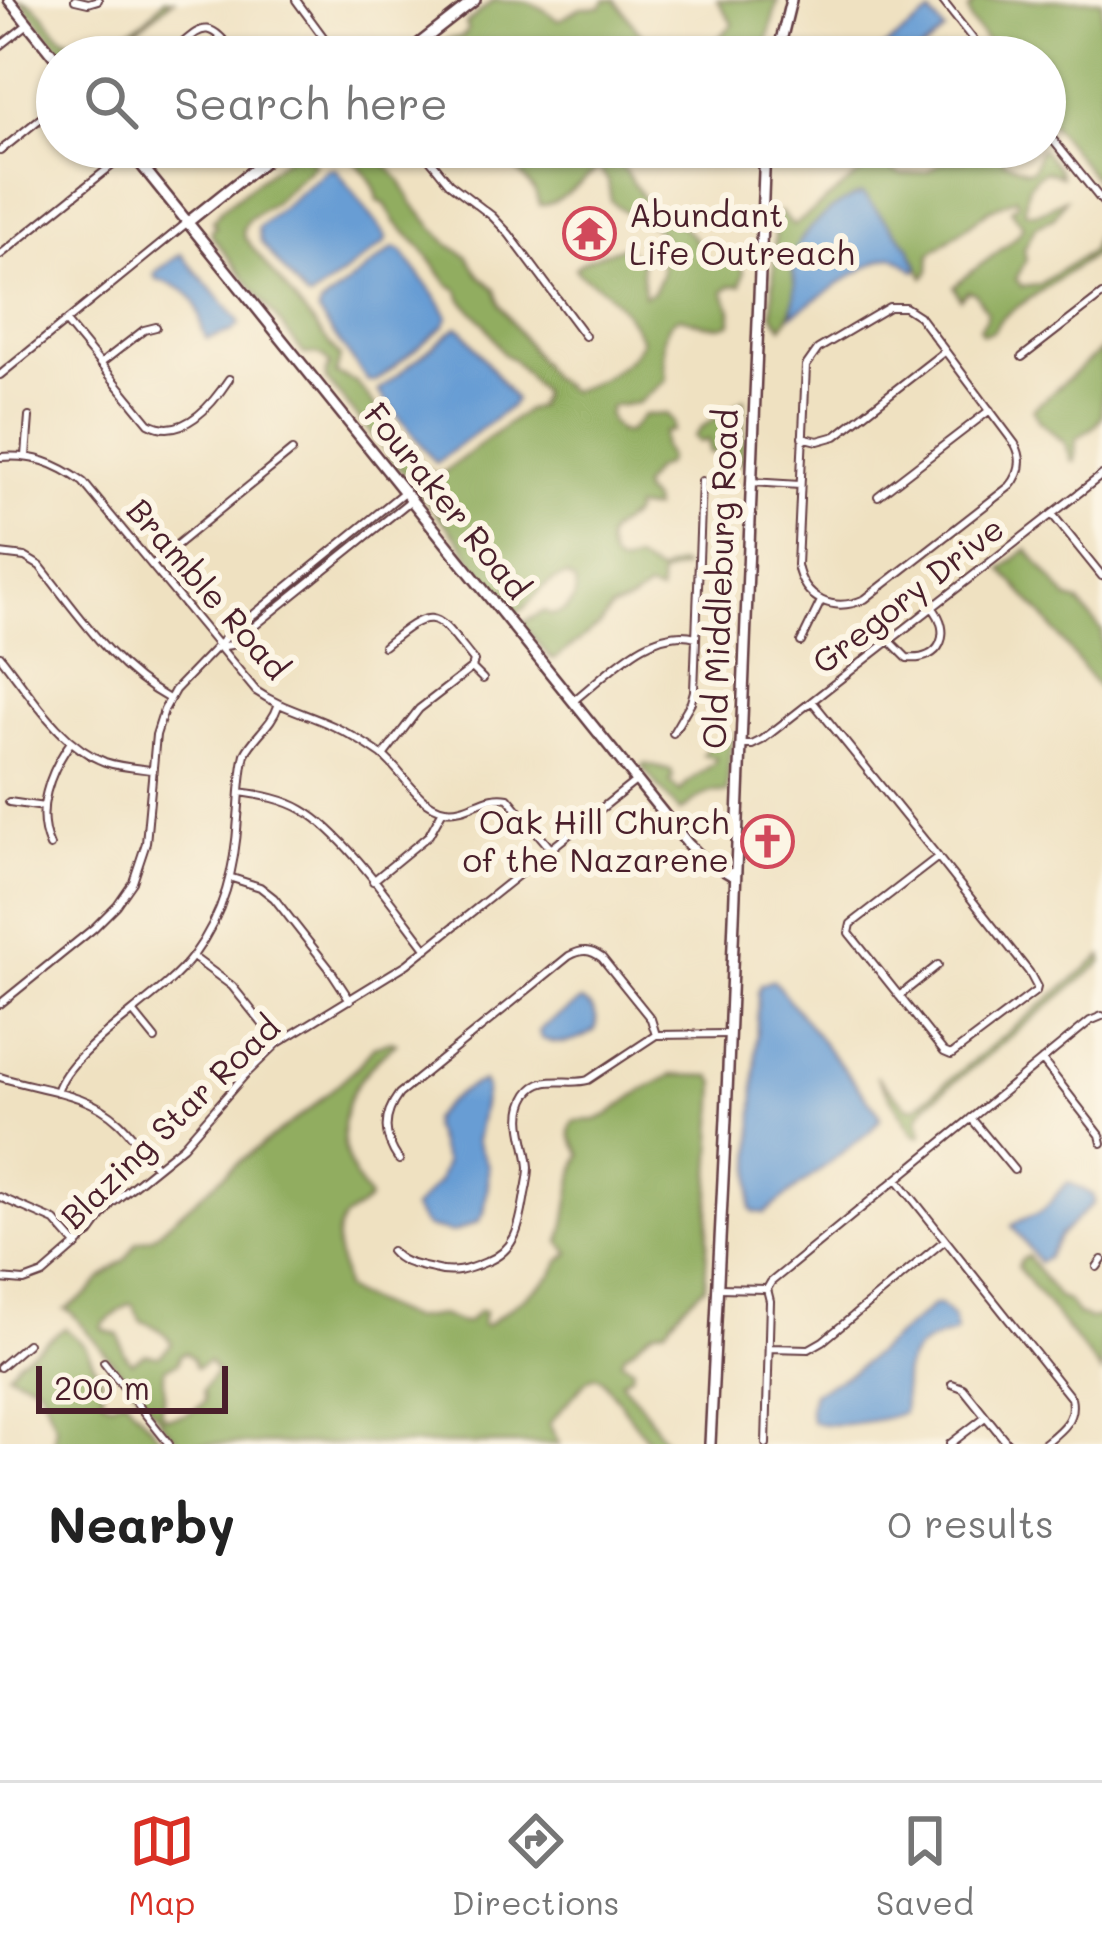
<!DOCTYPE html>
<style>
:root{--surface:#fff;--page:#f6f6f6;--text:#222;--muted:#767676;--line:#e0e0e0;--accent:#d93025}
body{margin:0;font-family:Mali,sans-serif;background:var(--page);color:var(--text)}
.scale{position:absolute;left:36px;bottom:30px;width:192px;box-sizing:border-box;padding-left:12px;border:6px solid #4a1f2b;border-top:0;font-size:33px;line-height:42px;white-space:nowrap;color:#4a1f2b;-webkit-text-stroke:9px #fcf5e5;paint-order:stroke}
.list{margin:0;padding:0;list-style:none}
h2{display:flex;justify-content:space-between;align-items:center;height:156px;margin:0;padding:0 48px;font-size:51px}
h2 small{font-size:39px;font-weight:400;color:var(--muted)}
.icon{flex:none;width:66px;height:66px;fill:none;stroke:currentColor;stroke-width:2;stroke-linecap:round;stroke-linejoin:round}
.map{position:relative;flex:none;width:1102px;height:1444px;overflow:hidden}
.search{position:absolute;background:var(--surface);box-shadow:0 3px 9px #0004;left:36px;right:36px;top:36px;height:132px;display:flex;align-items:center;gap:30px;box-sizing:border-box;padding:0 42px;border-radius:66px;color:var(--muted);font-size:45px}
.sheet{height:336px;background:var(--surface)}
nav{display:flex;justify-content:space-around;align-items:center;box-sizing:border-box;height:168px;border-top:3px solid var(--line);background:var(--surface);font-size:33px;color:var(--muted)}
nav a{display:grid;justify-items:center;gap:6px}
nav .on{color:var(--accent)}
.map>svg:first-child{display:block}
.forest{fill:#91ad60;stroke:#6e6646;stroke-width:3;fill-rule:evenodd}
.water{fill:#689dd4;stroke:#595e80;stroke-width:3}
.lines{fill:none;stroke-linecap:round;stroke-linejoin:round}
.minor-casing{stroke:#633c42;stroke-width:10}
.major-casing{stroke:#633c42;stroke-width:14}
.minor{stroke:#fff;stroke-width:6}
.major{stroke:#fff;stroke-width:9}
.labels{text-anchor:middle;stroke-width:12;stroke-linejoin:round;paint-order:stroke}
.poi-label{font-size:33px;fill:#4a1f2b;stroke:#fcf5e5;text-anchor:start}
.street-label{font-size:33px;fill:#4a1f2b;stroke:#fcf5e5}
</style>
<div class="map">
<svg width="1102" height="1444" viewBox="0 0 1102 1444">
<rect width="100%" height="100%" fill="#fcf5e5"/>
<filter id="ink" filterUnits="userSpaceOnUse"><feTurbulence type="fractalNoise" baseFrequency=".00833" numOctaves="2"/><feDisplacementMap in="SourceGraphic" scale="24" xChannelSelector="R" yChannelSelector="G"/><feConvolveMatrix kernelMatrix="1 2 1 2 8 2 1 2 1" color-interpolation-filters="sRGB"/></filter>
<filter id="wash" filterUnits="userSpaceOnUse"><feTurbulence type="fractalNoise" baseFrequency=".004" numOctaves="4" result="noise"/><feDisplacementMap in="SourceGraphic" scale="48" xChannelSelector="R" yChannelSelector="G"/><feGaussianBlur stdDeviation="2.7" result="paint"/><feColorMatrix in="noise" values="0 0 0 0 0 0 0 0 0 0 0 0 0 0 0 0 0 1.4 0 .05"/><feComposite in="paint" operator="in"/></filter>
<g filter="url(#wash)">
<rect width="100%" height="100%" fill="#efe1c1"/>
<path class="forest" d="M 20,0 C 54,6 47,49 92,41 C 107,27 115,36 131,29 C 143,24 155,10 164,0 L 173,0 L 107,54 L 92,49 L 84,57 L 68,57 Z
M 494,0 C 525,0 535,0 557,20 C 566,19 572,10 582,8 C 589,7 594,9 602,6 L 604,0 L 615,0 L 642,35 L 652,57 L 429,57 L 446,40 L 462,37 L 468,30 L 466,24 Z
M 717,0 L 778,0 L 763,57 L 699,57 L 733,24 Z
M 976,0 L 1102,0 L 1102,188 L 1045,116 L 1045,57 L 999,57 L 971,21 L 968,11 Z
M 300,147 L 310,147 L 306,155 L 315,164 L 273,203 L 248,220 L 243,229 L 244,237 L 340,357 L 336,374 L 356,382 L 423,466 L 434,474 L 443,473 L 526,410 L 538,406 L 541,392 L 514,360 L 503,354 L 485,324 L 462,300 L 458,290 L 448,284 L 420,246 L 396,223 L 385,204 L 378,201 C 377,184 359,163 344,153 L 343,147 L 369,147 L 400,180 L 412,203 L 449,245 L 467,256 L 479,275 L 495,289 L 500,305 L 550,377 L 570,391 C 595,385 632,364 642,340 C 633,322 621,305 606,291 C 595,281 584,281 575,268 C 585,258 610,252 624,246 L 641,262 L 644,296 L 653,292 L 661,275 L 662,237 L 654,226 L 628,214 L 611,201 L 608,181 L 599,168 C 581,181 562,204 540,205 L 534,190 L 497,147 L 609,147 L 658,220 L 680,225 L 694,237 L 709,265 L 731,261 L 739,264 L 744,272 L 741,285 L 730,286 L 723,291 L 731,310 L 731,323 C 713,331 697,321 679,317 C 656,329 665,357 666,380 L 638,403 L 611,406 C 605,417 612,425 620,432 L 628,432 L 644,415 L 667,414 L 673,422 L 673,431 L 664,432 L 662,446 L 668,458 L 666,464 L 654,470 L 641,487 L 643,493 L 652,501 L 653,509 L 634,508 L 633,515 C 614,530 598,532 613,561 L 621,565 L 635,560 L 658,573 L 678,564 L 683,567 L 660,576 L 660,593 L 648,589 L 630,602 L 611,609 L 599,626 L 555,659 L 550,658 L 522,623 L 545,611 L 550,615 C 569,613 578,600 575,582 L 567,576 C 536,584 538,600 515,615 L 488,583 L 461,543 L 326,379 L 326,372 L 330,365 C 323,354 317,353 304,354 L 212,236 L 212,230 L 216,227 L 213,221 L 222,209 Z
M 893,147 L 897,147 L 894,150 L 893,171 L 902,175 L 928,172 L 942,162 L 965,160 L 982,147 L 1009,147 L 1001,160 L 1027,171 L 1033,169 L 1039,151 L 1043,150 L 1059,170 L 1061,176 L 1045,171 C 1026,181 1026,193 1025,212 C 1045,217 1050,203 1066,199 L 1054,217 L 1035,227 L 1024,249 L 1026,260 L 1016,279 L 1022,287 L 1038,285 L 1080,258 L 1091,251 L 1095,237 L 1102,231 L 1102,249 L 1010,312 L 1000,320 L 993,331 L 983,334 L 979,328 L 986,319 L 987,312 L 975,293 L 968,291 L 960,299 L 954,287 C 971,268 1015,245 1023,226 L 1011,209 L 1018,204 L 1016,198 L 989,210 L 930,254 L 929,271 L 924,277 L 908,245 L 862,194 C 831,203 811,240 791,265 C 797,288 797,308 782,327 L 772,314 L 776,214 L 780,212 L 794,226 Z
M 1102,349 L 1102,416 L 1095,426 L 1076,439 L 1075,461 L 1072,462 L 1065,443 L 1039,421 L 1033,409 Z
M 744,399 L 743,462 L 741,464 C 733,451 723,450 709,453 L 708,440 L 699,442 L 694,437 L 702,427 Z
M 1027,549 L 1068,599 L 1078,602 L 1102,631 L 1102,693 L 1045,618 L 1002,570 Z
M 724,731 L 727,731 L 731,737 L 727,792 L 712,792 L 700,797 L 680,812 L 642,767 L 645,764 L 671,771 L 673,777 L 670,782 L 680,792 L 686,784 L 714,763 L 716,758 L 703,755 L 707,748 L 721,743 Z
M 1102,956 L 1102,963 L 927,1104 L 918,1117 L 922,1133 L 920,1136 L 914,1134 L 876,1076 L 908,1107 L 916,1107 Z
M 391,1041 L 396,1043 C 351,1079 328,1120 354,1175 C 358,1184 365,1190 369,1199 C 362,1209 353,1210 345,1218 C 327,1237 344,1266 344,1288 L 354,1295 L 410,1319 L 441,1315 L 460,1323 L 467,1322 L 479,1311 L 484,1312 L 482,1325 L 486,1326 L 543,1283 L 553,1274 L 559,1262 L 570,1253 L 560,1242 C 570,1214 569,1179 581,1154 C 575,1143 564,1135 574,1121 L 596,1120 L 608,1115 L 640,1092 L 672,1075 L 712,1076 L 716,1083 L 705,1286 L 682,1307 L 666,1328 C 646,1329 641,1345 624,1354 L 621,1361 L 633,1367 L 632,1374 L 621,1381 C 627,1391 636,1397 642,1406 C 651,1419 658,1432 668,1444 L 651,1444 L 603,1380 L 596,1376 L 587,1380 L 549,1424 L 559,1444 L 180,1444 C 174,1433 162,1427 158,1416 L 71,1312 L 65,1309 L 88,1294 L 101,1278 L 125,1260 L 137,1242 L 153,1237 L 234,1166 L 311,1108 L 358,1066 L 374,1046 ZM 129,1304 L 133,1305 L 141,1321 C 153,1324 166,1333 172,1344 L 159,1356 L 145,1354 L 132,1362 L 124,1353 L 119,1335 L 102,1329 L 104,1323 ZM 185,1352 L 192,1358 L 196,1368 L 209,1361 L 216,1372 L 203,1390 L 205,1401 C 192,1413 182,1418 164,1417 L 160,1409 C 169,1392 161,1382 165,1368 L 178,1363 L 180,1355 Z
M 1027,1256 L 1059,1298 L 1068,1301 L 1078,1315 L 1089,1319 L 1102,1317 L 1102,1373 L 1018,1268 L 1020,1261 Z
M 65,1328 L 85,1346 L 101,1378 L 103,1400 L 111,1403 L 125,1398 L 166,1444 L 53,1444 L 56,1426 L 39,1386 L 8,1373 L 18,1361 Z"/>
<path class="water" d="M 930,14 L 945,31 L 915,57 L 871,57 Z
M 328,169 L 336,169 L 387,237 L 386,242 L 310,299 L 306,298 L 261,242 L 258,228 Z
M 862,194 L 908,245 L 918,267 L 916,271 C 908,268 900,257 892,257 C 872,258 811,304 792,315 C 794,303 796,290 794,277 C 792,266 790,269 793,258 C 799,231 837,201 862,194 Z
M 394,248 L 402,252 L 441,304 L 448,317 L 444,326 L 385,374 L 376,381 L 368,381 L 318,313 L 320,306 Z
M 181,254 L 238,320 L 239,325 L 232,331 L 208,339 C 199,328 203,322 198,309 C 192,290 173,284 156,279 L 154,274 L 157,271 Z
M 457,327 L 462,329 L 515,400 L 510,407 L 436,463 L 378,391 Z
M 773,980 L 879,1113 L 880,1119 L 870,1131 L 765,1213 L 754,1212 L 751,1208 L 751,1197 L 758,992 L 761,985 Z
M 581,1001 C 593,1006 600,1018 595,1030 C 577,1042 561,1048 541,1038 L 539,1031 L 543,1027 Z
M 483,1082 L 486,1089 L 476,1141 L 488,1165 L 488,1184 L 484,1213 L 478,1222 L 452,1233 L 426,1227 L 413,1209 L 438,1182 L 445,1163 L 432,1127 L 432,1119 C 444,1104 464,1086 483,1082 Z
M 1069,1182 L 1093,1195 L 1094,1203 L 1060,1235 L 1047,1258 L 1039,1262 L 1012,1226 C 1021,1218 1030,1218 1040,1212 C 1053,1204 1057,1189 1069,1182 Z
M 934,1305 L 940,1305 L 953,1317 L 956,1331 L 953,1334 C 928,1339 905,1350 904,1380 C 903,1392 905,1401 903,1412 C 884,1421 829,1429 811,1421 L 809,1408 L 813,1393 L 851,1373 Z"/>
</g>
<g filter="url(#ink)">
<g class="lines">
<defs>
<path id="minor" d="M 75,0 L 88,3 L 98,0
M 296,0 L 338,57
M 942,0 L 987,57
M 0,46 L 28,24
M 166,57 C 204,27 204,14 238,57
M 1045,130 L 1102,201
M 420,147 L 449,183 L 492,216 L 509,234 L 585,336
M 0,151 L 57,105
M 0,255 L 130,151
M 889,307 L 905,307 L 919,316 L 1015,444 C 1023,459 1021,473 1010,486 L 865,599 C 833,613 804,600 797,565 L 806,366 L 818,349 Z
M 66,322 L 149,423 C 182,441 212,405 229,379
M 1022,357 L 1102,295
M 100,364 L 144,330 L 156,327
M 0,375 L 188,222
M 802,437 L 818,441 L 836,436 L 945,351
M 26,456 L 29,417
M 0,457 C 33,454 56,463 83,482 L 256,691 C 281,708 305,713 333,726 C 350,734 366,744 382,755 C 403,771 417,805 445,810 C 468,814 485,793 508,798 L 551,849
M 751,482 L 800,485
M 878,496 L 990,410
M 1052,514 L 1102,576
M 0,554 L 25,557 L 40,566 C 80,616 113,668 169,699
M 152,565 L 292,451
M 889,640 L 907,658 C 941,662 953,632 932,607
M 801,642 L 821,601
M 384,646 C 436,603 435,613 474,661 L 472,668 L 483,679
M 218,647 L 231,645 L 410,501
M 0,656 C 29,692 59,745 105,762 C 120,767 136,768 152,770
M 573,701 C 607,675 651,624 696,637
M 812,701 L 938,857
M 673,733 L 691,702 L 694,691 L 702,481
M 741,745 L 752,745 L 762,740 L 1102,475
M 383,756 L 419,709 L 472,668
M 240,792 C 262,795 284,799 303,810 C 345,834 396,909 427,949
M 9,802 L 44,807
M 50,846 C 34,812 50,771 71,742
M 938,857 L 1029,972 L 1037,987 L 1036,991 L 951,1055 L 944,1052 L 849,933 L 851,924 Z
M 232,878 L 260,887 L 274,898 L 329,968 L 350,1000
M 373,881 L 429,835 L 443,810
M 193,957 L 232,986 L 278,1043
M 899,996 L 938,965
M 0,1004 L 94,928 L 117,905 L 133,882 L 146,843 L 156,735 L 164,710 L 175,690 L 226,637 L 404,492
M 134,1013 L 155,1039
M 1042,1060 L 1100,1135 L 1102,1143
M 0,1077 C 40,1090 86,1091 119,1122 C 133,1135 144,1152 156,1167
M 57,1092 C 71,1046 160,1001 193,956 C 224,914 235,869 238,818 C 240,797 240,775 245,754 C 254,736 272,725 278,706
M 971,1118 L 1014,1170
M 399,1160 C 383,1137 382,1117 399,1094 L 569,956 C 582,949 590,949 602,958 L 651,1019 L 656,1035
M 897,1179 L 1071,1398 C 1076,1420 1060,1431 1044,1444
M 0,1197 L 55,1221 L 77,1246
M 391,1251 C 402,1264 417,1265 433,1269 C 453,1275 467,1270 486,1262 C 517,1250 520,1224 525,1194 C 527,1185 529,1176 529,1167 C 527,1142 513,1117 528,1094 C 542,1073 568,1086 588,1080 L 656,1035 L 728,1034
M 1097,1267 L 1102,1260
M 0,1279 L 24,1281 L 43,1274 L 90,1233 L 111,1204 L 183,1146 L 244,1076 L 278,1043 L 407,964 L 637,780
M 717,1288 L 767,1289
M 767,1289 L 771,1282 L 1090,1021 L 1102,1016
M 769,1348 L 809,1349 L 823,1341 L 945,1240
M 104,1362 L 169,1444
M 0,1367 L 27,1344
M 952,1384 L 963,1388 L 1008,1444
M 766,1444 L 770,1301 L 767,1289
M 950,1444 L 985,1417"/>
<path id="major" d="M 9,0 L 57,60
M 402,57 L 475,0
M 777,57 L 791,0
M 127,147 L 688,844 L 700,856 L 735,877
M 188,222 L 282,147
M 710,1444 L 726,1118 L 765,147"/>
</defs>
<use href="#minor" class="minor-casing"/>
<use href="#major" class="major-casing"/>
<use href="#minor" class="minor"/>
<use href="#major" class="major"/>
</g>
</g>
<defs>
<symbol id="temple-ring" viewBox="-11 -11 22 22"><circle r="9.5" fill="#fcf5e5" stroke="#d1495b" stroke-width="1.5"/><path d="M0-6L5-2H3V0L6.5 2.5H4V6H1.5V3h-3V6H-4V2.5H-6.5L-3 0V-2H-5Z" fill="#d1495b"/></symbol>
<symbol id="church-ring" viewBox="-11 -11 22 22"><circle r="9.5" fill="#fcf5e5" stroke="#d1495b" stroke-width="1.5"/><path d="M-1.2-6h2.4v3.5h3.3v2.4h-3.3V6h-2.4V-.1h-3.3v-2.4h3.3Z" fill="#d1495b"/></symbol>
</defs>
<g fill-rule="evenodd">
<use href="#temple-ring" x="560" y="204" width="59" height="59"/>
<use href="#church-ring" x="738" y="812" width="59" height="59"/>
</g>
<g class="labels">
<g class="poi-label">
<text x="629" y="227">Abundant<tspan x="629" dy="38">Life Outreach</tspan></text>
<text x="729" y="834" text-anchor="end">Oak Hill Church<tspan x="729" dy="38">of the Nazarene</tspan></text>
</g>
<g class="street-label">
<text transform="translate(447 501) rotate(51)" y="12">Fouraker Road</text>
<text transform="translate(720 579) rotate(-88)" y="12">Old Middleburg Road</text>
<text transform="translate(208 589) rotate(49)" y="12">Bramble Road</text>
<text transform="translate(908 595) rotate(-38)" y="12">Gregory Drive</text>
<text transform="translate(170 1122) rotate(-44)" y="12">Blazing Star Road</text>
</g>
</g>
</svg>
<div class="scale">200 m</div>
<div class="search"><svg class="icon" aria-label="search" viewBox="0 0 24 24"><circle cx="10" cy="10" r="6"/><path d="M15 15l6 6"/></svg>Search here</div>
</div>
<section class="sheet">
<h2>Nearby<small>0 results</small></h2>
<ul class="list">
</ul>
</section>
<nav>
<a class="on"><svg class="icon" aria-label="map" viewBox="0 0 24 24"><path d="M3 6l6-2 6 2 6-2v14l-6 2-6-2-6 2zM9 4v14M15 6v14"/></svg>Map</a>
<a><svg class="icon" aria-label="directions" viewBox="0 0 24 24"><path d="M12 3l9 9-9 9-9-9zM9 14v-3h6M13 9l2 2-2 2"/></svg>Directions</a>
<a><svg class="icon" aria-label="saved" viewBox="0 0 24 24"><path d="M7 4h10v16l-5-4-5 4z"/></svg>Saved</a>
</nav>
